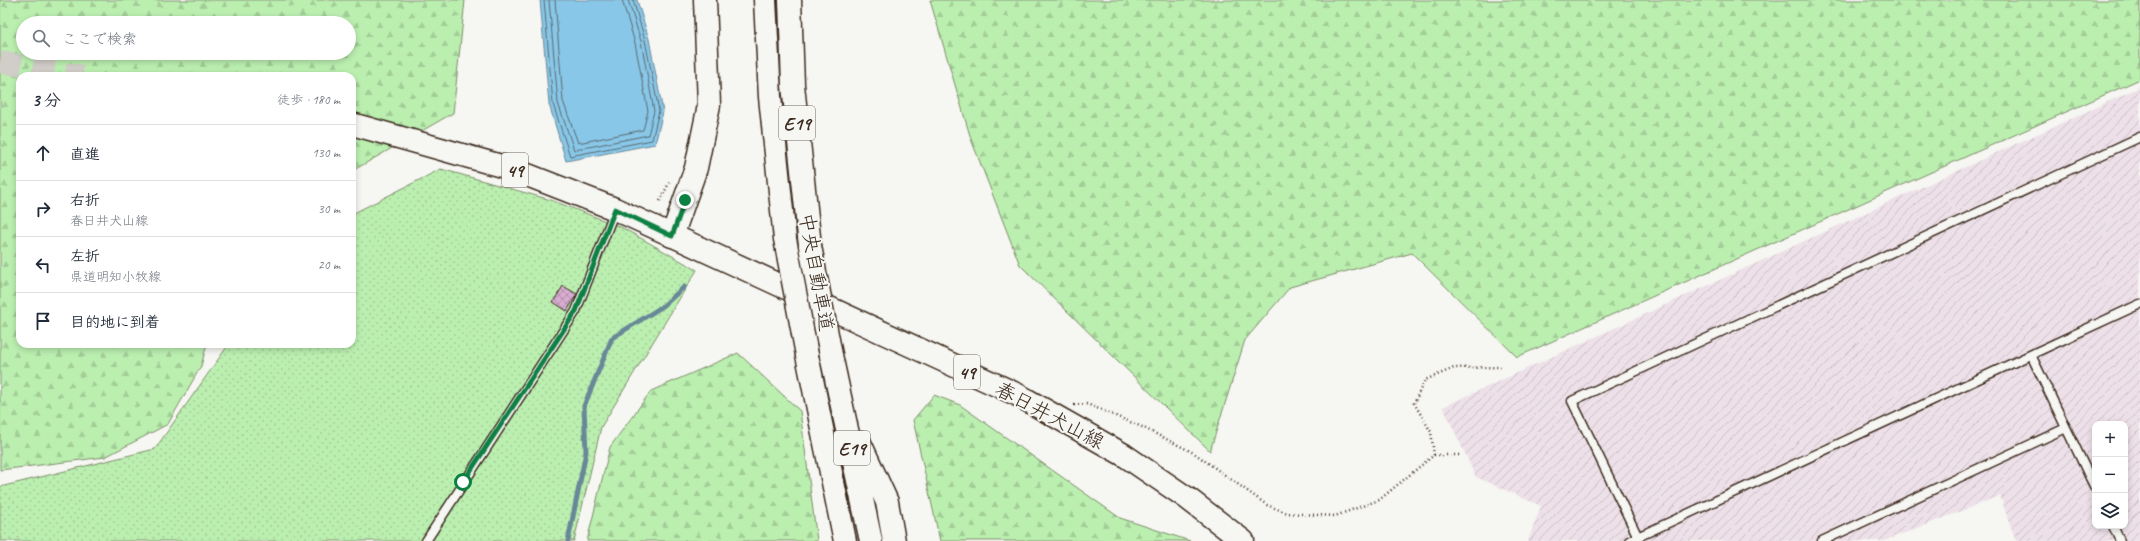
<!DOCTYPE html>
<html lang="ja">
<meta charset="utf-8">
<style>
:root{--surface:#fff;--page:#f2f2f3;--text:#1f2937;--muted:#747a83;--line:#e0e1e3}
body{margin:0;font-family:Caveat,"Klee One",sans-serif;background:var(--page);color:var(--text)}
.controls{position:absolute;right:12px;bottom:12px;display:grid;overflow:hidden;border-radius:8px;box-shadow:0 2px 6px #0003}
.controls button{width:36px;height:36px;display:grid;place-items:center;padding:0;border:0;border-bottom:1px solid var(--line);background:var(--surface);color:var(--text);font:20px sans-serif}
.stop{position:absolute;width:12px;height:12px;margin:-9px;border:3px solid #0b8043;border-radius:50%;background:#fff}
.stop.end{background:#0b8043;border-color:#fff;box-shadow:0 1px 4px #0008}
.list{margin:0;padding:0;list-style:none}
h2{display:flex;justify-content:space-between;align-items:center;height:52px;margin:0;padding:0 16px;font-size:17px}
h2 small{font-size:13px;font-weight:400;color:var(--muted)}
.list li{display:grid;grid-template-columns:26px 1fr auto;gap:12px;align-items:center;box-sizing:border-box;height:56px;padding:0 16px;border-top:1px solid var(--line)}
.list b{display:block;font-size:15px;white-space:nowrap}
.list p{margin:0;font-size:13px;white-space:nowrap;color:var(--muted)}
.list em{font-size:13px;font-style:normal;color:var(--muted)}
.icon{flex:none;width:22px;height:22px;fill:none;stroke:currentColor;stroke-width:2;stroke-linecap:round;stroke-linejoin:round}
.map{position:relative;flex:none;width:2140px;height:541px;overflow:hidden}
.search{position:absolute;background:var(--surface);box-shadow:0 2px 6px #0003;left:16px;top:16px;width:340px;height:44px;display:flex;align-items:center;gap:10px;box-sizing:border-box;padding:0 14px;border-radius:22px;color:var(--muted);font-size:15px}
.panel{position:absolute;background:var(--surface);box-shadow:0 2px 6px #0003;left:16px;top:72px;width:340px;height:276px;border-radius:12px}
.map>svg:first-child{display:block}
.industrial{fill:url(#industrial-furrows);fill-rule:evenodd}
.grass{fill:url(#grass-dots);stroke:#7b8c67}
.forest{fill:url(#forest-firs);stroke:#7b8c67;fill-rule:evenodd}
.water{fill:#88c7e8;stroke:#698897}
.lines{fill:none;stroke-linecap:round;stroke-linejoin:round}
.shore{stroke:#5a696f;stroke-width:1}
.stream{stroke:#698897;stroke-width:5}
.building{fill:url(#building-cross-hatch);stroke:#3b2a1e}
.primary-tunnel{stroke:#d1cdc8;stroke-width:22;stroke-dasharray:22 11;stroke-linecap:butt}
.lane-casing{stroke:#3b2a1e;stroke-width:11}
.secondary-casing{stroke:#3b2a1e;stroke-width:25}
.primary-casing{stroke:#3b2a1e;stroke-width:25}
.highway-casing{stroke:#3b2a1e;stroke-width:25}
.path{stroke:#3b2a1e;stroke-width:2.5;stroke-dasharray:1 3;stroke-linecap:butt}
.lane{stroke:#f6f6f2;stroke-width:8}
.secondary{stroke:#f6f6f2;stroke-width:22}
.primary{stroke:#f6f6f2;stroke-width:22}
.highway{stroke:#f6f6f2;stroke-width:22}
.highway-bridge-casing{stroke:#3b2a1e;stroke-width:25;stroke-linecap:butt}
.highway-bridge{stroke:#f6f6f2;stroke-width:22}
.route{stroke:#0b8043;stroke-width:5}
.labels{text-anchor:middle;stroke-width:4;stroke-linejoin:round;paint-order:stroke}
.shield{fill:#f6f6f2;stroke:#73675e;stroke-width:1}
.shield-label{font-size:19px;font-weight:bold;fill:#3b2a1e}
.street-label{font-size:20px;fill:#3b2a1e;stroke:#f6f6f2}
</style>
<div class="map">
<svg width="2140" height="541" viewBox="0 0 2140 541">
<defs>
<pattern id="industrial-furrows" width="10" height="10" patternUnits="userSpaceOnUse"><rect width="10" height="10" fill="#ede0e8"/><path d="M-1 1l2-2M0 10L10 0M9 11l2-2" fill="none" stroke="#ccc0c7"/></pattern>
<pattern id="grass-dots" width="8" height="8" patternUnits="userSpaceOnUse"><rect width="8" height="8" fill="#bbefb0"/><path d="M2 2h.1M6 6h.1" fill="none" stroke="#a2cd97" stroke-width="1.8" stroke-linecap="round"/></pattern>
<pattern id="forest-firs" width="22" height="20" patternUnits="userSpaceOnUse"><rect width="22" height="20" fill="#bbefb0"/><path d="M5 1l3.5 6h-7zM16 11l3.5 6h-7z" fill="#a2cd97"/></pattern>
<pattern id="building-cross-hatch" width="8" height="8" patternUnits="userSpaceOnUse"><rect width="8" height="8" fill="#d9add1"/><path d="M0 0l8 8M0 8l8-8" fill="none" stroke="#b18da9"/></pattern>
</defs>
<rect width="100%" height="100%" fill="#f6f6f2"/>
<filter id="ink" filterUnits="userSpaceOnUse"><feTurbulence type="fractalNoise" baseFrequency=".025" numOctaves="2"/><feDisplacementMap in="SourceGraphic" scale="8" xChannelSelector="R" yChannelSelector="G"/><feConvolveMatrix kernelMatrix="1 2 1 2 8 2 1 2 1" color-interpolation-filters="sRGB"/></filter>
<g filter="url(#ink)">
<path class="industrial" d="M 2140,87 L 2140,541 L 2016,541 L 2000,496 L 1884,541 L 1528,541 L 1541,506 L 1476,477 L 1443,407 ZM 2095,424 L 2125,424 L 2125,526 L 2095,526 Z"/>
<path class="grass" d="M 441,169 L 551,200 L 621,227 L 697,270 L 601,427 L 574,541 L 0,541 L 0,487 L 155,449 L 229,344 L 352,344 L 352,214 Z"/>
<path class="forest" d="M 0,0 L 465,0 L 453,113 L 352,171 L 352,76 L 20,76 L 20,344 L 207,344 L 201,366 L 168,424 L 105,457 L 0,470 ZM 23,23 L 349,23 L 349,53 L 23,53 Z
M 930,0 L 2140,0 L 2140,79 L 1517,357 L 1412,253 L 1290,287 L 1245,340 L 1210,451 L 1020,265 L 971,139 Z
M 738,353 L 800,411 L 817,541 L 587,541 L 610,447 L 651,391 Z
M 934,395 L 960,405 L 1120,518 L 1190,541 L 940,541 L 913,420 Z"/>
<path class="water" d="M 540,0 L 637,0 L 649,39 L 663,112 L 655,144 L 566,161 L 549,104 Z"/>
<g class="lines">
<path class="shore" d="M 544,0 L 553,104 L 570,156 L 652,140 L 659,111 L 645,40 L 633,0
M 549,0 L 558,103 L 574,150 L 648,135 L 654,111 L 641,41 L 628,0
M 555,0 L 563,101 L 578,143 L 643,130 L 648,111 L 635,43 L 622,0"/>
<path class="stream" d="M 568,541 L 586,452 L 584,406 L 612,338 L 663,306 L 684,287"/>
</g>
<path class="building" d="M 563,286 L 577,294 L 567,311 L 553,302 Z"/>
<g class="lines">
<path class="primary-tunnel" d="M 0,62 L 82,76"/>
<defs>
<path id="lane" d="M 2031,355 L 2095,488
M 2113,526 L 2120,541
M 1638,537 L 1572,401 L 2140,137
M 426,541 L 576,311 L 615,210
M 1629,541 L 2140,304
M 1822,541 L 2066,428"/>
<path id="secondary" d="M 672,236 L 696,168 L 709,105 L 705,0"/>
<path id="primary" d="M 352,124 L 512,169 L 615,209 L 1018,395 L 1124,455 L 1187,498 L 1243,541"/>
<path id="highway" d="M 765,0 L 770,97 L 785,239
M 790,0 L 793,85 L 810,246
M 807,355 L 845,541
M 831,355 L 871,541
M 860,443 L 887,502 L 894,541"/>
</defs>
<use href="#lane" class="lane-casing"/>
<use href="#secondary" class="secondary-casing"/>
<use href="#primary" class="primary-casing"/>
<use href="#highway" class="highway-casing"/>
<path class="path" d="M 660,201 L 670,181
M 1074,405 L 1087,404 L 1142,427 L 1194,453 L 1267,505 L 1287,513 L 1335,516 L 1379,500 L 1434,455 L 1460,455
M 1434,455 L 1431,432 L 1414,403 L 1425,380 L 1454,368 L 1501,367"/>
<use href="#lane" class="lane"/>
<use href="#secondary" class="secondary"/>
<use href="#primary" class="primary"/>
<use href="#highway" class="highway"/>
<defs>
<path id="highway-bridge" d="M 785,239 L 807,355
M 810,246 L 831,355"/>
</defs>
<use href="#highway-bridge" class="highway-bridge-casing"/>
<use href="#highway-bridge" class="highway-bridge"/>
</g>
</g>
<g class="lines" filter="url(#ink)">
<path class="route" d="M 463,482 L 576,311 L 615,209 L 672,236 L 685,200"/>
</g>
<g class="labels">
<g class="shield">
<rect x="779" y="106" width="36" height="34" rx="3"/>
<rect x="502" y="153" width="26" height="34" rx="3"/>
<rect x="954" y="355" width="26" height="34" rx="3"/>
<rect x="834" y="431" width="36" height="34" rx="3"/>
</g>
<g class="shield-label">
<text x="797" y="130">E19</text>
<text x="515" y="177">49</text>
<text x="967" y="379">49</text>
<text x="852" y="455">E19</text>
</g>
<g class="street-label">
<text transform="translate(817 272) rotate(80)" y="7">中央自動車道</text>
<text transform="translate(1050 415) rotate(28)" y="7">春日井犬山線</text>
</g>
</g>
</svg>
<div class="controls">
<button>+</button>
<button>−</button>
<button><svg class="icon" aria-label="layers" viewBox="0 0 24 24"><path d="M12 4l9 5-9 5-9-5zM3 14l9 5 9-5"/></svg></button>
</div>
<div class="stop" style="left:463px;top:482px"></div>
<div class="stop end" style="left:685px;top:200px"></div>
<div class="search"><svg class="icon" aria-label="search" viewBox="0 0 24 24"><circle cx="10" cy="10" r="6"/><path d="M15 15l6 6"/></svg>ここで検索</div>
<section class="panel">
<h2>3 分<small>徒歩 · 180 m</small></h2>
<ul class="list">
<li><svg class="icon" aria-label="ahead" viewBox="0 0 24 24"><path d="M12 20V5M6 11l6-6 6 6"/></svg><div><b>直進</b></div><em>130 m</em></li>
<li><svg class="icon" aria-label="right" viewBox="0 0 24 24"><path d="M7 20v-9h11M14 6l5 5-5 5"/></svg><div><b>右折</b><p>春日井犬山線</p></div><em>30 m</em></li>
<li><svg class="icon" aria-label="left" viewBox="0 0 24 24"><path d="M17 20v-9H6M10 6l-5 5 5 5"/></svg><div><b>左折</b><p>県道明知小牧線</p></div><em>20 m</em></li>
<li><svg class="icon" aria-label="arrive" viewBox="0 0 24 24"><path d="M6 21V4h12l-3 4 3 4H6"/></svg><div><b>目的地に到着</b></div></li>
</ul>
</section>
</div>
